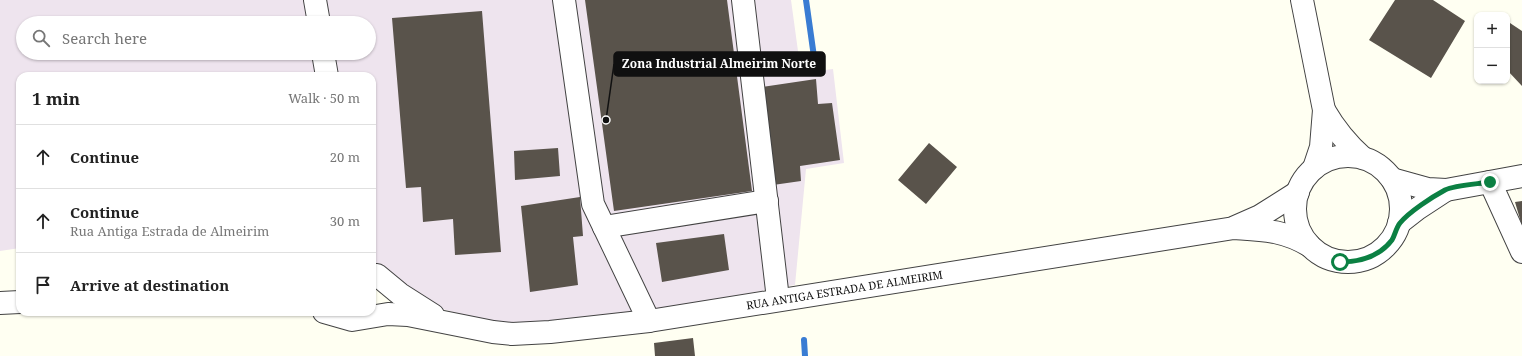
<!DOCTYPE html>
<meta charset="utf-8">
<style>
:root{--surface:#fff;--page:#f2f2f2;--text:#222;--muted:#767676;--line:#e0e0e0}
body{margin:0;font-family:"Noto Serif",serif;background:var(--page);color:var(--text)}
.controls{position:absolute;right:12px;top:12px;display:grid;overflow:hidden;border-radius:8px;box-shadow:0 1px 3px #0004}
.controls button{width:36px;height:36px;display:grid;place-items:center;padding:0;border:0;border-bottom:1px solid var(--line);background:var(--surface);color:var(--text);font:20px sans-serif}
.stop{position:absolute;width:12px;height:12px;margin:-9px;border:3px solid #0b8043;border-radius:50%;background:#fff}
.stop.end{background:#0b8043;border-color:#fff;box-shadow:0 1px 4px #0008}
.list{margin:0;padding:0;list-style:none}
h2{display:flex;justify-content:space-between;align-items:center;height:52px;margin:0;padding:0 16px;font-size:17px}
h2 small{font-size:13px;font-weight:400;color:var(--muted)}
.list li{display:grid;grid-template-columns:26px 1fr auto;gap:12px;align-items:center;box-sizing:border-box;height:64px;padding:0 16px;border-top:1px solid var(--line)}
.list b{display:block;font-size:15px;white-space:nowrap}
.list p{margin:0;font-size:13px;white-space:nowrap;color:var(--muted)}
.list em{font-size:13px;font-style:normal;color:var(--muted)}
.icon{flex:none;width:22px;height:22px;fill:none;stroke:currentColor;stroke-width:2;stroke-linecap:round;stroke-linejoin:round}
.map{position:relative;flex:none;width:1522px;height:356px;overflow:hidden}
.search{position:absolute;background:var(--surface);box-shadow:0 1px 3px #0004;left:16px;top:16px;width:360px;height:44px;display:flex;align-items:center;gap:10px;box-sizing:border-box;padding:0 14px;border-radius:22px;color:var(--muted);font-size:15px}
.panel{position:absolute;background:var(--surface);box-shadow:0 1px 3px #0004;left:16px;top:72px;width:360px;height:244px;border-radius:12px}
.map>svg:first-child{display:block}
.industrial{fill:#eee4ee;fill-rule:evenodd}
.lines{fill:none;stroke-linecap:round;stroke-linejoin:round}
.stream{stroke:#397cd3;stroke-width:6}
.building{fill:#59534b}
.minor-casing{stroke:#434343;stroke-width:24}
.minor{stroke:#fff;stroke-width:22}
.route{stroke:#0b8043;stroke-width:5}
.labels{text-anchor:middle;stroke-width:4;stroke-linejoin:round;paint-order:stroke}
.street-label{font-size:11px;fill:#101010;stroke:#fff}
.leader{fill:none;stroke:#101010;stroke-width:1.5}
.callout-dot{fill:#101010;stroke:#fff;stroke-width:1.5}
.callout{fill:#101010;stroke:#101010;stroke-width:1.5}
.callout-label{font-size:12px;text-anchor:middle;font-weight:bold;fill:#fff}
</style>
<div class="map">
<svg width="1522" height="356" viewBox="0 0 1522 356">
<rect width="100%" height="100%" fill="#fffff2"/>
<path class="industrial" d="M 0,0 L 791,0 L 801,73 L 833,69 L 844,163 L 806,169 L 795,285 L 602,319 L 541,326 L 493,323 L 435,307 L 372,260 L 372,76 L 20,76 L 20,248 L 0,251 ZM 23,23 L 369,23 L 369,53 L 23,53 Z"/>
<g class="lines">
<path class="stream" d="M 806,0 L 815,64
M 804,340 L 805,356"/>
</g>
<path class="building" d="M 585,0 L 727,0 L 752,191 L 614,211 Z
M 1395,0 L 1433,0 L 1465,21 L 1431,78 L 1369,40 Z
M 482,11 L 501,252 L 455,255 L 453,219 L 423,222 L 421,187 L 406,188 L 392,18 Z
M 1507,21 L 1522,31 L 1522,86 L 1507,70 Z
M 816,79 L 818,104 L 832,103 L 840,160 L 800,166 L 801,181 L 773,185 L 762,87 Z
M 929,143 L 957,167 L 926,204 L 898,180 Z
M 558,148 L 560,176 L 515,180 L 514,151 Z
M 580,197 L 583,236 L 573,237 L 578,285 L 530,292 L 521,206 Z
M 1522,201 L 1522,226 L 1515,202 Z
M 724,234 L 729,270 L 662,282 L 656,243 Z
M 693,338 L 695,356 L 655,356 L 654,343 Z"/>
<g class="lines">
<defs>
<g id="minor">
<path d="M 315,0 L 319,23"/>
<path d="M 564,0 L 593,204 L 649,321"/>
<path d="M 743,0 L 778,299"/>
<path d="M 1302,0 L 1324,110 L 1321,147 L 1314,168"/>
<path d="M 323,53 L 327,76"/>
<path d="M 1324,110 C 1335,129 1346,143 1363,158"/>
<circle cx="1348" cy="209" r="53"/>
<path d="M 1392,179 L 1428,189 L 1446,190 L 1522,176"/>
<path d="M 1490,182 L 1522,252"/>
<path d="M 1399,223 L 1417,209 L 1446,190"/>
<path d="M 604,227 L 767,201"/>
<path d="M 1235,227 L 1260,216 L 1298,192"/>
<path d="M 377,275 L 400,294 L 433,315"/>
<path d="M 0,303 L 20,302"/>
<path id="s1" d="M 324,312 L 352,320 L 388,314 L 408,315 L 493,332 L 512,334 L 550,332 L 649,321 L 1234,228 C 1263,230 1284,230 1310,246"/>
</g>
</defs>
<use href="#minor" class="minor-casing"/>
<use href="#minor" class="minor"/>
</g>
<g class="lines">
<path class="route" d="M 1340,262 C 1360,262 1379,257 1392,240 C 1395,235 1396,228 1400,223 C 1409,212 1432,197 1445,190 C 1455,185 1478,184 1490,182"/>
</g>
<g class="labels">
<g class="street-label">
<text dy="4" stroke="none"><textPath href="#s1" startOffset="527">RUA ANTIGA ESTRADA DE ALMEIRIM</textPath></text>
</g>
</g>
<path class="leader" d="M606 120L614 64"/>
<circle class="callout-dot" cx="606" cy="120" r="4"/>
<rect class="callout" x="614" y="52" width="211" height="24" rx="4"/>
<g class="callout-label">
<text x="719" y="68">Zona Industrial Almeirim Norte</text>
</g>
</svg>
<div class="controls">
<button>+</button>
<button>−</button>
</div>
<div class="stop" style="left:1340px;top:262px"></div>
<div class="stop end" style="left:1490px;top:182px"></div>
<div class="search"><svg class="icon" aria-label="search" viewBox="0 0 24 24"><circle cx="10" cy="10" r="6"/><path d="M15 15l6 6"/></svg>Search here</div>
<section class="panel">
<h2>1 min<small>Walk · 50 m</small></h2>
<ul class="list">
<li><svg class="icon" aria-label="ahead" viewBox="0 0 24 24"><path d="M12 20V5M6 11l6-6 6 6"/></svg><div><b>Continue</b></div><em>20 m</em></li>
<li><svg class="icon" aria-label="ahead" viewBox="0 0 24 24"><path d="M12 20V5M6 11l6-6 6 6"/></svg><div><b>Continue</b><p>Rua Antiga Estrada de Almeirim</p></div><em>30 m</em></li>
<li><svg class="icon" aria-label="arrive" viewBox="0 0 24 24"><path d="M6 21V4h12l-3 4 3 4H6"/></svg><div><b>Arrive at destination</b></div></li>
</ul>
</section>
</div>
